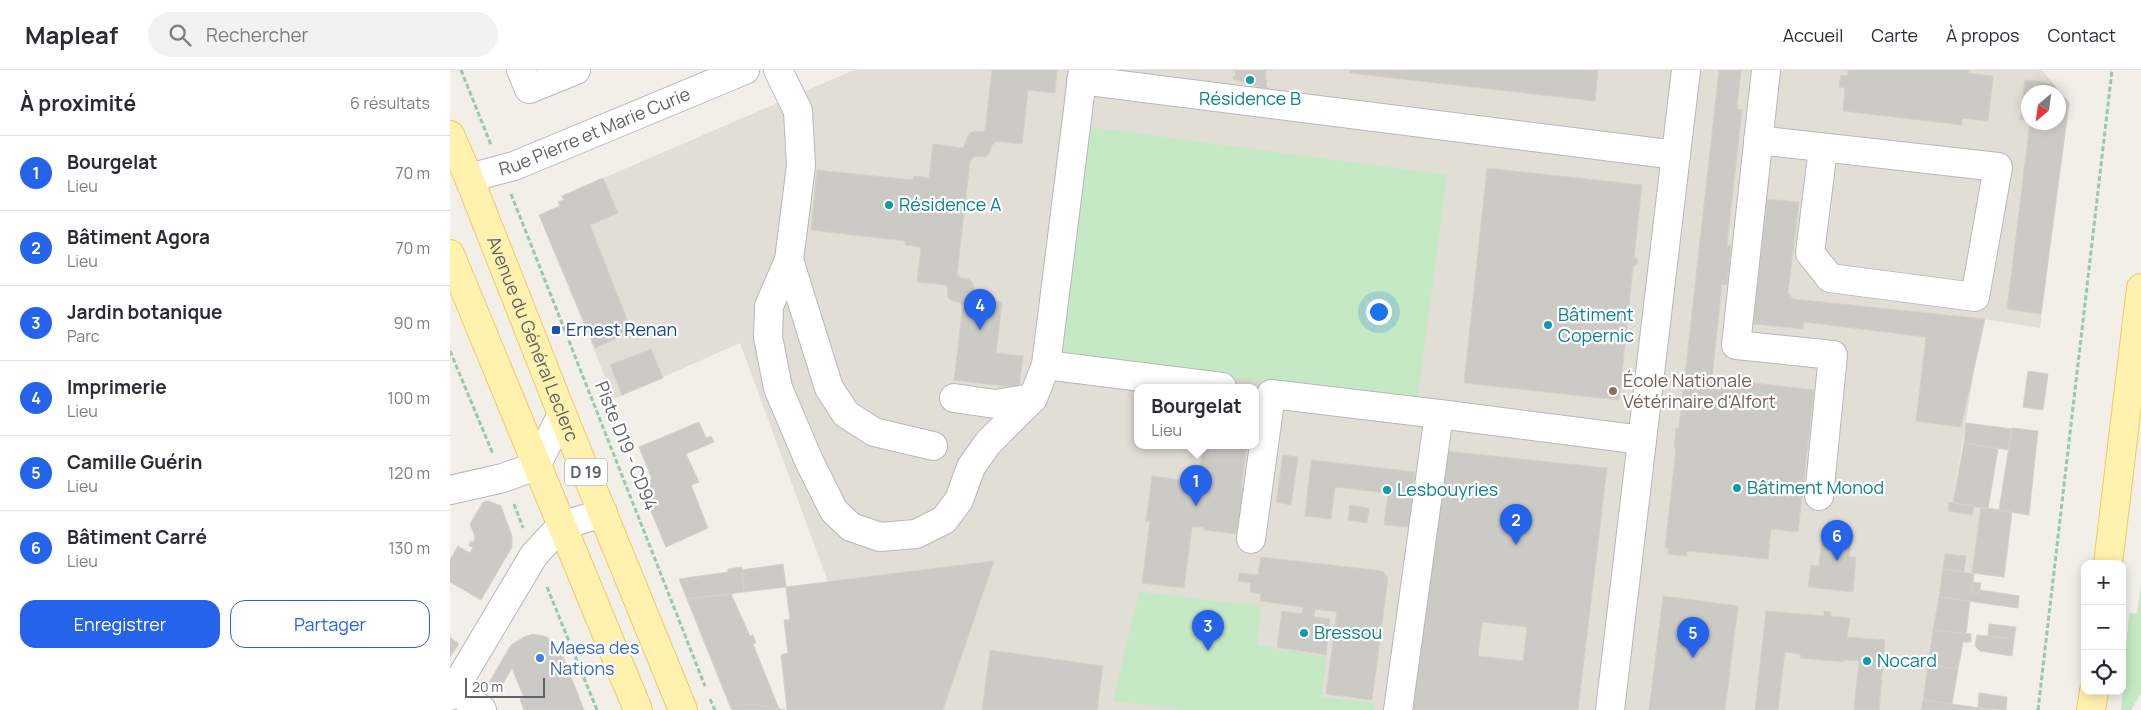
<!DOCTYPE html>
<html lang="fr">
<meta charset="utf-8">
<style>
:root{--surface:#fff;--page:#f2f2f3;--text:#2b2b33;--muted:#7c7c81;--line:#e1e1e2;--accent:#2563eb}
body{margin:0;font-family:Manrope,sans-serif;background:var(--page);color:var(--text)}
.controls{position:absolute;right:15px;bottom:15px;display:grid;overflow:hidden;border-radius:10px;box-shadow:0 2px 12px #0003}
.controls button{width:45px;height:45px;display:grid;place-items:center;padding:0;border:0;border-bottom:1px solid var(--line);background:var(--surface);color:var(--text);font:25px sans-serif}
.compass{position:absolute;left:1571px;top:15px;width:45px;height:45px;border-radius:50%;background:var(--surface);box-shadow:0 2px 12px #0003;rotate:209deg}
.scale{position:absolute;left:15px;bottom:12px;width:80px;box-sizing:border-box;padding-left:5px;border:2px solid #5f6368;border-top:0;font-size:14px;line-height:18px;white-space:nowrap;color:#5f6368;-webkit-text-stroke:4px #fff;paint-order:stroke}
.you{position:absolute;left:928px;top:241px;width:18px;height:18px;margin:-12px;border:4px solid #fff;border-radius:50%;background:#1a73e8;box-shadow:0 0 0 8px #1a73e833}
.badge{display:grid;place-items:center;width:32px;height:32px;border-radius:50%;background:var(--accent);color:#fff;font-size:16px;font-weight:700}
.pin{position:absolute;translate:-50% -41px;filter:drop-shadow(0 1px 2px #0008)}
.pin::after{content:'';position:absolute;top:26px;width:18px;height:15px;background:inherit;clip-path:polygon(0 0,100% 0,50% 100%)}
.popup{position:absolute;left:684px;top:314px;width:125px;height:65px;box-sizing:border-box;display:grid;place-content:center;border-radius:10px;background:var(--surface);filter:drop-shadow(0 1px 4px #0005);font-size:16px;white-space:nowrap;color:var(--muted)}
.popup b{font-size:19px;color:var(--text)}
.popup::after{content:'';position:absolute;left:50%;top:100%;margin-left:-10px;border:10px solid transparent;border-top-color:var(--surface)}
.list{margin:0;padding:0;list-style:none}
h2{display:flex;justify-content:space-between;align-items:center;height:65px;margin:0;padding:0 20px;font-size:21px}
h2 small{font-size:16px;font-weight:400;color:var(--muted)}
.list li{display:grid;grid-template-columns:32px 1fr auto;gap:15px;align-items:center;box-sizing:border-box;height:75px;padding:0 20px;border-top:1px solid var(--line)}
.list b{display:block;font-size:19px;white-space:nowrap}
.list p{margin:0;font-size:16px;white-space:nowrap;color:var(--muted)}
.list em{font-size:16px;font-style:normal;color:var(--muted)}
.actions{display:flex;gap:10px;padding:15px 20px}
.actions a{flex:1;padding:11px 0;border:1px solid var(--accent);border-radius:15px;text-align:center;font-size:18px;color:var(--accent)}
.actions .main{background:var(--accent);color:#fff}
.icon{flex:none;width:28px;height:28px;fill:none;stroke:currentColor;stroke-width:2;stroke-linecap:round;stroke-linejoin:round}
.map{position:relative;flex:none;width:1691px;height:640px;overflow:hidden}
header{display:flex;align-items:center;gap:30px;box-sizing:border-box;height:70px;padding:0 25px;background:var(--surface);border-bottom:1px solid var(--line)}
header strong{font-size:24px}
nav{display:flex;gap:28px;margin-inline-start:auto;font-size:18px}
.search{width:350px;height:45px;background:var(--page);display:flex;align-items:center;gap:12px;box-sizing:border-box;padding:0 18px;border-radius:28px;color:var(--muted);font-size:19px}
main{display:flex}
aside{flex:1;background:var(--surface)}
.map>svg:first-child{display:block}
.education{fill:#e1ded6;fill-rule:evenodd}
.green{fill:#c5e8c5}
.building{fill:#cccac5;stroke:#d6d1c6;fill-rule:evenodd}
.lines{fill:none;stroke-linecap:round;stroke-linejoin:round}
.minor-casing{stroke:#b5b8bc;stroke-width:30}
.major-casing{stroke:#f2c960;stroke-width:30}
.path{stroke:#9cc7a9;stroke-width:3;stroke-dasharray:5 2.5;stroke-linecap:butt}
.minor{stroke:#fff;stroke-width:28}
.major{stroke:#fff2af;stroke-width:28}
.culture-dot{fill:#0f9aa8;stroke:#fff;stroke-width:2}
.transit-dot{fill:#1a4fb4;stroke:#fff;stroke-width:2}
.education-dot{fill:#8d6e63;stroke:#fff;stroke-width:2}
.shop-dot{fill:#3f7fe0;stroke:#fff;stroke-width:2}
.labels{text-anchor:middle;stroke-width:4.5;stroke-linejoin:round;paint-order:stroke}
.shield{fill:#fff;stroke:#8f9295;stroke-width:1}
.shield-label{font-size:16px;font-weight:bold;fill:#5f6368}
.culture-label{font-size:18px;fill:#0d838f;stroke:#fff;text-anchor:start}
.street-label{font-size:18px;fill:#5f6368;stroke:#fff}
.transit-label{font-size:18px;fill:#164399;stroke:#fff;text-anchor:start}
.education-label{font-size:18px;fill:#785e54;stroke:#fff;text-anchor:start}
.shop-label{font-size:18px;fill:#366cbe;stroke:#fff;text-anchor:start}
</style>
<header>
<strong>Mapleaf</strong>
<div class="search"><svg class="icon" aria-label="search" viewBox="0 0 24 24"><circle cx="10" cy="10" r="6"/><path d="M15 15l6 6"/></svg>Rechercher</div>
<nav><a>Accueil</a><a>Carte</a><a>À propos</a><a>Contact</a></nav>
</header>
<main>
<aside>
<h2>À proximité<small>6 résultats</small></h2>
<ul class="list">
<li><span class="badge">1</span><div><b>Bourgelat</b><p>Lieu</p></div><em>70 m</em></li>
<li><span class="badge">2</span><div><b>Bâtiment Agora</b><p>Lieu</p></div><em>70 m</em></li>
<li><span class="badge">3</span><div><b>Jardin botanique</b><p>Parc</p></div><em>90 m</em></li>
<li><span class="badge">4</span><div><b>Imprimerie</b><p>Lieu</p></div><em>100 m</em></li>
<li><span class="badge">5</span><div><b>Camille Guérin</b><p>Lieu</p></div><em>120 m</em></li>
<li><span class="badge">6</span><div><b>Bâtiment Carré</b><p>Lieu</p></div><em>130 m</em></li>
</ul>
<div class="actions"><a class="main">Enregistrer</a><a>Partager</a></div>
</aside>
<div class="map">
<svg width="1691" height="640" viewBox="0 0 1691 640">
<rect width="100%" height="100%" fill="#f1efe8"/>
<path class="education" d="M 404,0 L 1592,0 L 1619,33 L 1590,258 L 1534,249 L 1525,294 L 1503,433 L 1531,437 L 1522,503 L 1493,500 L 1471,640 L 493,640 L 543,491 L 378,512 L 290,273 L 164,329 L 89,145 L 110,136 L 108,132 L 113,130 L 112,126 ZM 1578,22 L 1608,22 L 1608,52 L 1578,52 ZM 687,317 L 805,317 L 805,375 L 687,375 Z"/>
<path class="green" d="M 640,57 L 997,105 L 967,332 L 610,284 Z
M 1691,514 L 1691,623 L 1681,640 L 1671,640 L 1679,543 L 1687,544 Z
M 689,522 L 811,536 L 807,575 L 877,587 L 871,627 L 924,633 L 924,640 L 738,640 L 663,631 Z"/>
<path class="building" d="M 542,0 L 607,0 L 605,23 L 578,20 L 572,74 L 547,71 L 542,75 L 539,84 L 535,87 L 524,86 L 520,92 L 507,204 L 511,208 L 519,209 L 522,212 L 525,220 L 523,225 L 525,228 L 513,236 L 509,232 L 505,232 L 498,228 L 497,215 L 467,212 L 471,177 L 455,175 L 455,171 L 361,160 L 367,100 L 463,110 L 464,106 L 479,108 L 483,74 L 513,78 L 519,64 L 525,61 L 533,62 L 535,60 Z
M 783,0 L 816,0 L 815,10 L 817,10 L 816,15 L 819,20 L 783,9 L 783,7 L 785,6 L 786,1 Z
M 900,0 L 1148,0 L 1145,31 L 899,3 Z
M 1269,0 L 1291,0 L 1287,39 L 1292,40 L 1277,175 L 1281,175 L 1277,215 L 1272,214 L 1262,308 L 1235,305 Z
M 1398,0 L 1519,0 L 1518,3 L 1543,6 L 1538,51 L 1512,48 L 1512,55 L 1393,41 L 1395,18 L 1389,17 L 1391,5 L 1397,6 Z
M 1575,10 L 1586,11 L 1584,22 L 1578,22 L 1578,48 L 1575,48 L 1575,50 L 1570,50 Z
M 1586,11 L 1603,14 L 1619,33 L 1591,244 L 1557,239 L 1580,52 L 1608,52 L 1608,22 L 1584,22 Z
M 1037,98 L 1192,115 L 1184,188 L 1187,189 L 1188,193 L 1183,197 L 1169,330 L 1014,313 Z
M 153,108 L 168,143 L 140,155 L 182,262 L 145,278 L 89,145 L 110,136 L 108,132 L 114,130 L 112,126 Z
M 1317,129 L 1349,132 L 1338,223 L 1343,229 L 1535,249 L 1511,357 L 1466,351 L 1476,267 L 1354,252 L 1353,259 L 1303,254 Z
M 525,228 L 552,232 L 546,283 L 573,286 L 569,318 L 504,310 L 513,236 Z
M 201,279 L 213,308 L 172,325 L 160,295 Z
M 1578,301 L 1598,304 L 1593,340 L 1573,337 Z
M 1238,305 L 1364,320 L 1348,462 L 1321,459 L 1318,489 L 1237,481 L 1237,486 L 1218,484 L 1218,478 L 1215,478 L 1226,378 L 1224,378 L 1226,358 L 1229,358 L 1234,310 L 1237,310 Z
M 249,352 L 256,368 L 261,366 L 264,372 L 236,384 L 249,412 L 241,415 L 258,458 L 216,477 L 192,420 L 198,417 L 196,412 L 202,409 L 189,377 Z
M 1516,353 L 1562,359 L 1559,380 L 1514,373 Z
M 1562,358 L 1588,361 L 1579,445 L 1549,440 Z
M 1514,373 L 1548,379 L 1538,439 L 1503,433 Z
M 754,375 L 797,375 L 791,417 L 795,420 L 790,462 L 786,464 L 754,460 L 753,457 L 742,457 L 734,518 L 692,513 L 700,451 L 696,451 L 702,406 L 738,411 L 738,414 L 747,415 Z
M 995,381 L 1157,398 L 1128,640 L 963,640 ZM 1032,552 L 1077,557 L 1073,591 L 1028,586 Z
M 833,385 L 848,387 L 841,435 L 826,432 Z
M 861,390 L 965,402 L 959,457 L 934,455 L 938,423 L 885,417 L 881,449 L 855,446 Z
M 39,431 L 51,436 L 62,466 L 62,477 L 31,530 L 0,512 L 0,490 L 8,476 L 20,483 L 23,477 L 19,476 L 20,472 L 24,471 L 25,466 L 20,454 L 33,432 Z
M 1499,432 L 1524,436 L 1522,445 L 1498,441 Z
M 900,435 L 919,438 L 917,453 L 898,450 Z
M 1531,437 L 1562,442 L 1554,507 L 1522,503 Z
M 1372,467 L 1401,470 L 1399,487 L 1406,487 L 1403,522 L 1358,517 L 1361,495 L 1369,496 Z
M 1495,484 L 1516,486 L 1514,502 L 1493,499 Z
M 811,487 L 933,501 L 938,508 L 922,630 L 876,624 L 887,542 L 865,539 L 864,547 L 880,549 L 876,585 L 827,577 L 832,541 L 852,544 L 853,537 L 810,531 L 811,524 L 800,522 L 801,513 L 788,511 L 789,503 L 808,505 Z
M 544,491 L 493,640 L 337,640 L 331,585 L 338,583 L 334,550 L 340,550 L 336,517 Z
M 333,494 L 336,517 L 294,522 L 292,500 Z
M 292,497 L 294,522 L 237,529 L 229,509 L 278,502 L 278,499 Z
M 1493,499 L 1524,504 L 1521,522 L 1529,523 L 1530,520 L 1569,526 L 1568,538 L 1489,527 Z
M 1523,512 L 1531,513 L 1529,523 L 1521,522 Z
M 281,524 L 300,566 L 303,565 L 306,573 L 303,574 L 329,639 L 301,634 L 280,636 L 237,529 Z
M 1213,526 L 1288,536 L 1275,640 L 1199,640 Z
M 1489,527 L 1520,531 L 1516,564 L 1483,560 Z
M 1316,541 L 1374,546 L 1374,541 L 1381,542 L 1381,546 L 1400,548 L 1397,567 L 1435,570 L 1429,640 L 1404,640 L 1409,591 L 1394,590 L 1394,592 L 1350,588 L 1351,584 L 1335,582 L 1328,640 L 1305,640 Z
M 1539,554 L 1566,557 L 1564,569 L 1538,566 Z
M 1483,560 L 1521,564 L 1521,572 L 1513,572 L 1508,599 L 1478,595 Z
M 83,564 L 97,567 L 110,579 L 134,640 L 74,640 L 70,629 L 74,628 L 62,598 L 49,621 L 38,614 L 61,575 L 74,567 Z
M 1527,565 L 1564,569 L 1562,586 L 1530,581 L 1525,576 Z
M 0,567 L 9,574 L 0,587 Z
M 540,580 L 653,596 L 647,640 L 532,640 Z
M 1478,595 L 1508,599 L 1502,634 L 1473,630 Z
M 1529,623 L 1557,627 L 1556,640 L 1528,638 Z
M 1473,630 L 1502,634 L 1543,640 L 1471,640 Z
M 301,634 L 329,639 L 335,640 L 282,640 L 280,636 Z"/>
<g class="lines">
<defs>
<g id="minor">
<path d="M 71,0 L 79,19 L 126,0"/>
<path d="M 328,0 L 348,41 L 351,96 L 339,190 L 319,236 L 318,267 L 328,318 L 359,391 L 384,441 L 401,457 L 430,467 L 466,464 L 494,450 L 509,430 L 521,397 L 538,373 L 583,328"/>
<path d="M 1316,0 L 1286,275 L 1383,285 L 1369,426"/>
<path d="M 631,10 L 1226,85"/>
<path d="M 1308,70 L 1548,97 L 1525,227 L 1380,208 L 1360,183 L 1373,79"/>
<path id="s1" d="M 19,108 L 64,96 L 295,0"/>
<path d="M 339,190 L 379,318 L 396,344 L 424,362 L 483,376"/>
<path d="M 596,295 L 772,317"/>
<path d="M 504,328 L 545,334 L 583,328 L 596,295 L 633,0"/>
<path d="M 0,420 L 53,408 L 86,396 L 112,344"/>
<path d="M 801,469 L 821,324 L 989,344"/>
<path d="M 4,620 L 32,640"/>
<path d="M 0,626 L 84,485 L 111,456 L 153,443"/>
<path d="M 948,640 L 989,344 L 1192,370"/>
<path d="M 1160,640 L 1236,0"/>
</g>
<g id="major">
<path id="s2" d="M 0,65 L 19,108 L 112,344 L 233,640"/>
<path d="M 0,184 L 188,640"/>
<path d="M 1658,494 L 1691,218"/>
<path d="M 1641,640 L 1644,621"/>
</g>
</defs>
<use href="#minor" class="minor-casing"/>
<use href="#major" class="major-casing"/>
<path class="path" d="M 11,0 L 41,75
M 61,124 L 255,616
M 0,281 L 43,384
M 64,434 L 73,458
M 97,517 L 147,640
M 260,629 L 265,640
M 1588,640 L 1662,0"/>
<use href="#minor" class="minor"/>
<use href="#major" class="major"/>
</g>
<g class="culture-dot">
<circle cx="800" cy="10" r="5"/>
<circle cx="439" cy="135" r="5"/>
<circle cx="1098" cy="255" r="5"/>
<circle cx="1287" cy="418" r="5"/>
<circle cx="937" cy="420" r="5"/>
<circle cx="854" cy="563" r="5"/>
<circle cx="1417" cy="591" r="5"/>
</g>
<rect class="transit-dot" x="101" y="255" width="10" height="10" rx="2.5"/>
<circle class="education-dot" cx="1163" cy="321" r="5"/>
<circle class="shop-dot" cx="90" cy="588" r="5"/>
<g class="labels">
<rect class="shield" x="115" y="388.5" width="42" height="27" rx="4"/>
<g class="shield-label">
<text x="136" y="408">D 19</text>
</g>
<g class="culture-label">
<text x="800" y="35" text-anchor="middle">Résidence B</text>
<text x="449" y="141">Résidence A</text>
<text x="1108" y="251">Bâtiment<tspan x="1108" dy="21">Copernic</tspan></text>
<text x="1297" y="424">Bâtiment Monod</text>
<text x="947" y="426">Lesbouyries</text>
<text x="864" y="569">Bressou</text>
<text x="1427" y="597">Nocard</text>
</g>
<g class="street-label">
<text dy="6" stroke="none"><textPath href="#s1" startOffset="134">Rue Pierre et Marie Curie</textPath></text>
<text dy="6" stroke="none"><textPath href="#s2" startOffset="220">Avenue du Général Leclerc</textPath></text>
<text transform="translate(176 376) rotate(68)" y="6">Piste D19 - CD94</text>
</g>
<g class="transit-label">
<text x="116" y="266">Ernest Renan</text>
</g>
<g class="education-label">
<text x="1173" y="317">École Nationale<tspan x="1173" dy="21">Vétérinaire d'Alfort</tspan></text>
</g>
<g class="shop-label">
<text x="100" y="584">Maesa des<tspan x="100" dy="21">Nations</tspan></text>
</g>
</g>
</svg>
<div class="controls">
<button>+</button>
<button>−</button>
<button><svg class="icon" aria-label="locate" viewBox="0 0 24 24"><circle cx="12" cy="12" r="6"/><path d="M12 2v4M12 18v4M2 12h4M18 12h4"/></svg></button>
</div>
<svg class="compass" viewBox="-18 -18 36 36"><path d="M0-13l5 13h-10z" fill="#e53935"/><path d="M0 13l5-13h-10z" fill="#7c7c81"/></svg>
<div class="scale">20 m</div>
<div class="you"></div>
<div class="pin badge" style="left:746px;top:436px">1</div>
<div class="popup"><b>Bourgelat</b>Lieu</div>
<div class="pin badge" style="left:1066px;top:475px">2</div>
<div class="pin badge" style="left:758px;top:581px">3</div>
<div class="pin badge" style="left:530px;top:260px">4</div>
<div class="pin badge" style="left:1243px;top:588px">5</div>
<div class="pin badge" style="left:1387px;top:491px">6</div>
</div>
</main>
